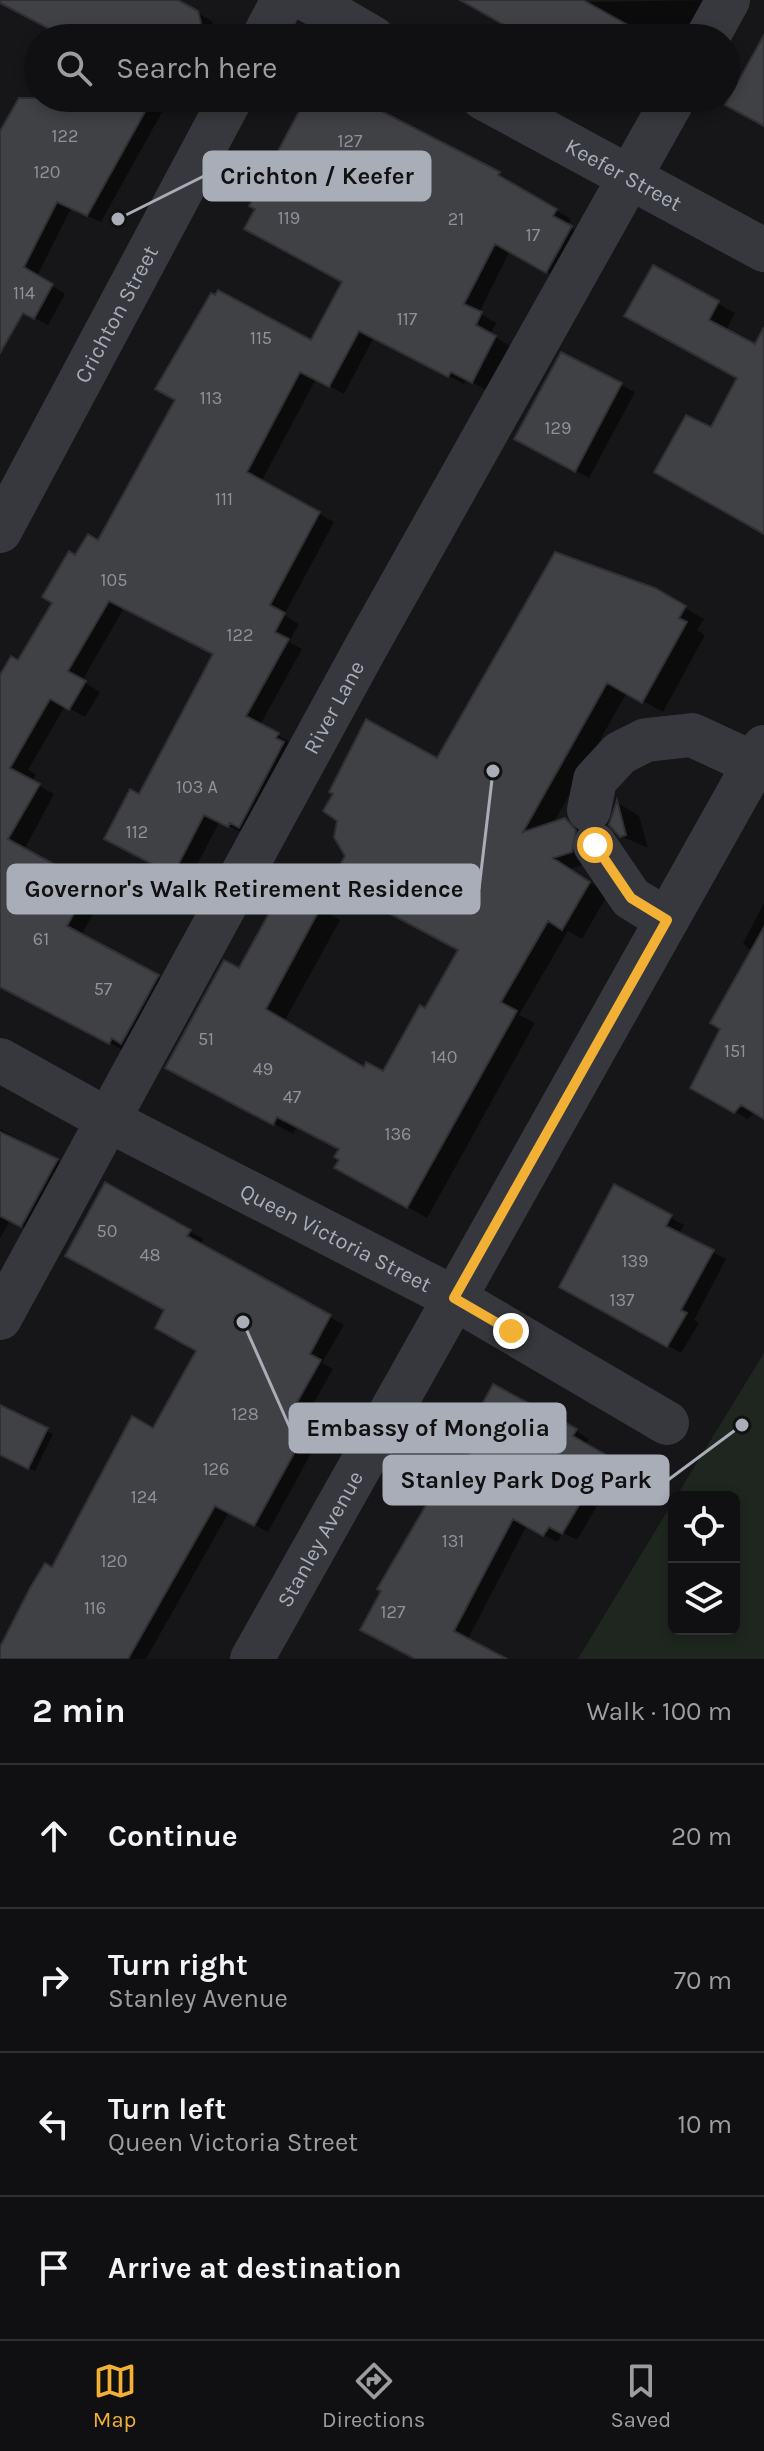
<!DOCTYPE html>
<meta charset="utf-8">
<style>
:root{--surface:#101012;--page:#1e1e20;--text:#f1f3f6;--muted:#9c9d9f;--line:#303032;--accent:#f2b134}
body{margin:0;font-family:Karla,sans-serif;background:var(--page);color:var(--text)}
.controls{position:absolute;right:24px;bottom:24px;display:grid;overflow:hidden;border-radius:12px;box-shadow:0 4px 12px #0003}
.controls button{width:72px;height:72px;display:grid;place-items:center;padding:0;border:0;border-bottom:2px solid var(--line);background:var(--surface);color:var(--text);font:40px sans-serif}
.stop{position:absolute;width:24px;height:24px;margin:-18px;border:6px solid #f2b134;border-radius:50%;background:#fff}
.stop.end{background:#f2b134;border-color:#fff;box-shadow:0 2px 8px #0008}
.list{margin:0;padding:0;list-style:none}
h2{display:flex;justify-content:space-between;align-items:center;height:104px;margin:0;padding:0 32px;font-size:34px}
h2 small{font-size:26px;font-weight:400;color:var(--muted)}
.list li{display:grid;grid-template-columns:52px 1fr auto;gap:24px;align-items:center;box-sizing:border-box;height:144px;padding:0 32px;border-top:2px solid var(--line)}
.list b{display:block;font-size:30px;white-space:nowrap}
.list p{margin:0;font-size:26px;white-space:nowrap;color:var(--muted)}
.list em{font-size:26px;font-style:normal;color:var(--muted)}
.icon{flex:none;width:44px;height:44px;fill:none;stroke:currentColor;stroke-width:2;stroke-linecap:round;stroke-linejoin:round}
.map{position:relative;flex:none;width:764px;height:1659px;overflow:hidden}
.search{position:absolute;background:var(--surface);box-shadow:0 4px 12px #0003;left:24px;right:24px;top:24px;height:88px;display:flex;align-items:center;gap:20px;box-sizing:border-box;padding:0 28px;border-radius:44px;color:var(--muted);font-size:30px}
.sheet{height:680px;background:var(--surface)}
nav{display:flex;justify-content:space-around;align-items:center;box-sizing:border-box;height:112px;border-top:2px solid var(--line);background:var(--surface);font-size:22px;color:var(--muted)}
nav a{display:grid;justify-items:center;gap:4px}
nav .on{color:var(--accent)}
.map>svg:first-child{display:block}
.green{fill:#1e261f}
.shadow{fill:#0007}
.building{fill:#404145;stroke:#303034;stroke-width:2}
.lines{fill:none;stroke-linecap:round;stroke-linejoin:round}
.minor{stroke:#37383d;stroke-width:44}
.route{stroke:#f2b134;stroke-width:10}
.labels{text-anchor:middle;stroke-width:6;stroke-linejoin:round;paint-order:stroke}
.number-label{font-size:18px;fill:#8e929b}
.street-label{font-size:22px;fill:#a8adb8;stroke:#111113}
.leader{fill:none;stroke:#a8adb8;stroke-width:3}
.callout-dot{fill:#a8adb8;stroke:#111113;stroke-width:3}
.callout{fill:#a8adb8;stroke:#a8adb8;stroke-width:3}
.callout-label{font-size:24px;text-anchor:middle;font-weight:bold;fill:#111}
</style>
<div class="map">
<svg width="764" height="1659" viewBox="0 0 764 1659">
<rect width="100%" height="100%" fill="#161618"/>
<path class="green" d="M 764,1353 L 764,1659 L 578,1659 L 674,1500 L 674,1629 L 734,1629 L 734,1497 L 676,1497 Z"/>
<path class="shadow" d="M 0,0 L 174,0 L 212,21 L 215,36 L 70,38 Z
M 460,0 L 591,2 L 709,0 L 689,38 L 530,38 Z
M 22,97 L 48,111 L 55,98 L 181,98 L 173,111 L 165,107 L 101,222 L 71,208 L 37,276 L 65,294 L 48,325 L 0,300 L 0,133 Z
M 309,98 L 353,98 L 514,183 L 512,185 L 571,219 L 567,226 L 586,237 L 562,280 L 510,251 L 479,313 L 496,323 L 490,334 L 510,346 L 487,390 L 466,379 L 464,384 L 374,337 L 344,394 L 316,379 L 261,482 L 334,522 L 284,615 L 299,624 L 289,642 L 302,649 L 260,725 L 293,744 L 244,834 L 220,821 L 188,882 L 121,847 L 140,797 L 215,654 L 124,608 L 82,681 L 100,692 L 85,717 L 65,706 L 28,770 L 36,774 L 32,782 L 54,794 L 24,850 L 104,894 L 81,936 L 173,985 L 125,1051 L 0,986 L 0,679 L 19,662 L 76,558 L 99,543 L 312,342 L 344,282 Z
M 653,268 L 735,313 L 726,331 L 764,351 L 764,532 L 712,430 L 740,378 Z
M 562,355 L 635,392 L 589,478 L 517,438 Z
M 654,590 L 704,619 L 697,630 L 705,635 L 663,712 L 627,692 L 553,824 L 565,820 L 585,831 L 591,862 L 570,869 L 608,894 L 582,939 L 568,931 L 519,1015 L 535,1023 L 427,1218 L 337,1167 L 342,1159 L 341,1149 L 297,1127 L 293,1134 L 206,1086 L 239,971 L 284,888 L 340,920 L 284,1022 L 364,1070 L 384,1073 L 426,1011 L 460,950 L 437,761 Z
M 618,803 L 639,816 L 648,848 L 621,836 Z
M 764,903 L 764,1116 L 756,1111 L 748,1119 L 692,1087 L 722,1028 L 752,952 L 743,943 Z
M 0,1129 L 71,1168 L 35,1233 L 10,1220 L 0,1239 Z
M 106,1185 L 203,1239 L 200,1245 L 344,1325 L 322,1363 L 333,1369 L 303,1422 L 320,1437 L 268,1532 L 229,1512 L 146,1659 L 1,1659 L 0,1651 L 53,1570 L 154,1431 L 198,1351 L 167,1310 Z
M 615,1187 L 684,1225 L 679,1234 L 726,1259 L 694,1320 L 699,1323 L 681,1353 L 561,1286 Z
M 0,1407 L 53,1434 L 35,1471 L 0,1453 Z
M 576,1431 L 589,1439 L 586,1445 L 621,1465 L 577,1540 L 563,1533 L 557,1542 L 527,1525 L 468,1639 L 482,1659 L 418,1659 L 440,1502 Z"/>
<path class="building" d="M 0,0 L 178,0 L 198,11 L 202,27 L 196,38 L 67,38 L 0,3 Z
M 460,0 L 583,0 L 651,38 L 527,38 Z
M 764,35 L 764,126 L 725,105 Z
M 19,98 L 163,98 L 159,105 L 151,101 L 87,216 L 57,202 L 24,267 L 53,284 L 34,319 L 23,313 L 0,353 L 0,131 Z
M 306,98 L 356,98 L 500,172 L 498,175 L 557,209 L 553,216 L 572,226 L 546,273 L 495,244 L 464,304 L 482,312 L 476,325 L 496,336 L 472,383 L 451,372 L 448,377 L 359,331 L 329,387 L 300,372 L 247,472 L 320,512 L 270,605 L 285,613 L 275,632 L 289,639 L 246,716 L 279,733 L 276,738 L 284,742 L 239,828 L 230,823 L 228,827 L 204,815 L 173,875 L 104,839 L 130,789 L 139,794 L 213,654 L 109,601 L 68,671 L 86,681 L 69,710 L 50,699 L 10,768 L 40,784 L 8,839 L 90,884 L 67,926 L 159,975 L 121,1044 L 112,1038 L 109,1044 L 0,987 L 0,675 L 11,656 L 18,660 L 52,603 L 42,597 L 69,551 L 75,555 L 88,534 L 98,540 L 175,400 L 155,389 L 211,293 L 215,295 L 218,290 L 311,340 L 342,282 L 244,229 L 255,209 L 249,206 Z
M 653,265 L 719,301 L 709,320 L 755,344 L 764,327 L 764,534 L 654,472 L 686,415 L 711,427 L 737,378 L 624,316 Z
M 561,352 L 622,383 L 575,472 L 514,439 Z
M 555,552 L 655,588 L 686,606 L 679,618 L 687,622 L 642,703 L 607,683 L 523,832 L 565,818 L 576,830 L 572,852 L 553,858 L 590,882 L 562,930 L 548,921 L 501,1002 L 517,1011 L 407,1208 L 334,1168 L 339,1160 L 334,1157 L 339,1149 L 277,1117 L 273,1125 L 165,1068 L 224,960 L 239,968 L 284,886 L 321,907 L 266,1009 L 364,1067 L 366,1062 L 383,1071 L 420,1005 L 425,1008 L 458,950 L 331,882 L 345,856 L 334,837 L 337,821 L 323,811 L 333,794 L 329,792 L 366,719 L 437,758 Z
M 617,800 L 626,835 L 620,837 L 609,825 Z
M 764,927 L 764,1119 L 741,1105 L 734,1113 L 690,1088 L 720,1029 L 710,1023 Z
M 0,1132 L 58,1159 L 21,1227 L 0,1216 Z
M 105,1182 L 191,1230 L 187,1236 L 331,1315 L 310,1354 L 321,1360 L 291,1413 L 308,1428 L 254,1526 L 215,1506 L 128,1659 L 0,1659 L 0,1647 L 30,1588 L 45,1563 L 52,1567 L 132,1416 L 153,1428 L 196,1351 L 155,1328 L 164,1310 L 65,1256 Z
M 614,1184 L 672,1215 L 666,1226 L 714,1250 L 681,1310 L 687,1313 L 667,1347 L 559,1287 Z
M 493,1384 L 577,1429 L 573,1436 L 608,1456 L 562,1534 L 549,1527 L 543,1536 L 513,1519 L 454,1631 L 507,1659 L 415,1659 L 360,1630 L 381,1591 L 377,1589 L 432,1495 L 439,1499 L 442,1494 L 447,1497 L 478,1438 L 467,1432 Z
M 0,1405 L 48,1428 L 28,1469 L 0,1455 Z"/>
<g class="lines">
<g class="minor">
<path d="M 308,0 L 373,38"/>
<path d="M 263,38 L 283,0"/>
<path d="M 707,38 L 728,0"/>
<path id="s1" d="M 483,98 L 764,250"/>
<path id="s2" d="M 0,531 L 231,98"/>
<path d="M 589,810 L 595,780 L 620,753 L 646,740 L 692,735 L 755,764"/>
<path d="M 595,845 L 631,898 L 667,920"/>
<path id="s3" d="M 0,1060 L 108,1120 L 454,1298 L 667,1423"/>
<path id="s4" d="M 0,1318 L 365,649 L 674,98"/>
<path id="s5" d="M 252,1659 L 764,747"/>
</g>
</g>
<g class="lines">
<path class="route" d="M 511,1331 L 454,1298 L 667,920 L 631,898 L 595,845"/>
</g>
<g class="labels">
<g class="number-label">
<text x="65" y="142">122</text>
<text x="350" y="147">127</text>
<text x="47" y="178">120</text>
<text x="289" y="224">119</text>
<text x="456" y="225">21</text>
<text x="533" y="241">17</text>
<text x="24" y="299">114</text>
<text x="407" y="325">117</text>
<text x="261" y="344">115</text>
<text x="211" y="404">113</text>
<text x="558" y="434">129</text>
<text x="224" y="505">111</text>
<text x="114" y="586">105</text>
<text x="240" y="641">122</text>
<text x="197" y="793">103 A</text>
<text x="137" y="838">112</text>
<text x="41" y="945">61</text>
<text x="103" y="995">57</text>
<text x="206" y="1045">51</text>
<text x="735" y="1057">151</text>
<text x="444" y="1063">140</text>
<text x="263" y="1075">49</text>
<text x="292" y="1103">47</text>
<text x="398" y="1140">136</text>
<text x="107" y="1237">50</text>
<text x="150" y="1261">48</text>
<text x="635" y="1267">139</text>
<text x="622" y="1306">137</text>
<text x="245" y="1420">128</text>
<text x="216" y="1475">126</text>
<text x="144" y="1503">124</text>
<text x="453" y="1547">131</text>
<text x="114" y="1567">120</text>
<text x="95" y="1614">116</text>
<text x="393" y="1618">127</text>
</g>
<g class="street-label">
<text dy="8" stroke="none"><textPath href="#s1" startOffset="160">Keefer Street</textPath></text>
<text dy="8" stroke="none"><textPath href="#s2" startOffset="246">Crichton Street</textPath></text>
<text dy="8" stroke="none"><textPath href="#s4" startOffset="696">River Lane</textPath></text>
<text dy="8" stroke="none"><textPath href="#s3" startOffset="380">Queen Victoria Street</textPath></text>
<text dy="8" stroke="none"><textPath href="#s5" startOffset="138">Stanley Avenue</textPath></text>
</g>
</g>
<path class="leader" d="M118 219L204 176M493 771L479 889M243 1322L290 1428M742 1425L668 1480"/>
<g class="callout-dot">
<circle cx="118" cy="219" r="8"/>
<circle cx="493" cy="771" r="8"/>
<circle cx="243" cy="1322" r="8"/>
<circle cx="742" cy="1425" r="8"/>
</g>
<g class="callout">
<rect x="204" y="152" width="226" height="48" rx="8"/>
<rect x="8" y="865" width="471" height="48" rx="8"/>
<rect x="290" y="1404" width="275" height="48" rx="8"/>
<rect x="384" y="1456" width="284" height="48" rx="8"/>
</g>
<g class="callout-label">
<text x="317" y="184">Crichton / Keefer</text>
<text x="244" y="897">Governor's Walk Retirement Residence</text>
<text x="428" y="1436">Embassy of Mongolia</text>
<text x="526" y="1488">Stanley Park Dog Park</text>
</g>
</svg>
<div class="controls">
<button><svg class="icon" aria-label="locate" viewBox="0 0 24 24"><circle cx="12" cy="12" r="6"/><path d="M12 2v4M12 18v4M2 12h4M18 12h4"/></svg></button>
<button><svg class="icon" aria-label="layers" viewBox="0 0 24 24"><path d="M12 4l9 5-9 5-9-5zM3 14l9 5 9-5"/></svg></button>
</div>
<div class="stop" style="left:595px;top:845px"></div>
<div class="stop end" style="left:511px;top:1331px"></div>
<div class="search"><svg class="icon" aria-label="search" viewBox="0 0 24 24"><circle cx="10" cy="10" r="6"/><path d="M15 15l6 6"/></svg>Search here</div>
</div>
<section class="sheet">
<h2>2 min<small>Walk · 100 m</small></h2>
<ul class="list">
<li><svg class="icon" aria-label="ahead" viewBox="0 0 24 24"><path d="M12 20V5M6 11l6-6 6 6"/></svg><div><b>Continue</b></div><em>20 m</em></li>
<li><svg class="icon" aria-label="right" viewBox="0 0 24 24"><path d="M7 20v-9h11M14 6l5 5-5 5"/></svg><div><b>Turn right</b><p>Stanley Avenue</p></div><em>70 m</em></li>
<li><svg class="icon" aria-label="left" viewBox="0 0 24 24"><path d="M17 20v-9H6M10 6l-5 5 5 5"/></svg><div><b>Turn left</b><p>Queen Victoria Street</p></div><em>10 m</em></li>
<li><svg class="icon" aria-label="arrive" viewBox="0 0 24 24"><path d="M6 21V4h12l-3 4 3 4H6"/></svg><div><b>Arrive at destination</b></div></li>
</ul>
</section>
<nav>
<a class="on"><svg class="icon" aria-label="map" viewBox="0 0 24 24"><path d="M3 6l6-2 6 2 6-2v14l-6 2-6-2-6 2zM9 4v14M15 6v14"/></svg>Map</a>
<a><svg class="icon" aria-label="directions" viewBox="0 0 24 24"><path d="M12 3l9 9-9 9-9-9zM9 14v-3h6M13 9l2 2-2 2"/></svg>Directions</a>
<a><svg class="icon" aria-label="saved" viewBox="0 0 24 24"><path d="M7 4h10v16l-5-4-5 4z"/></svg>Saved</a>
</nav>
